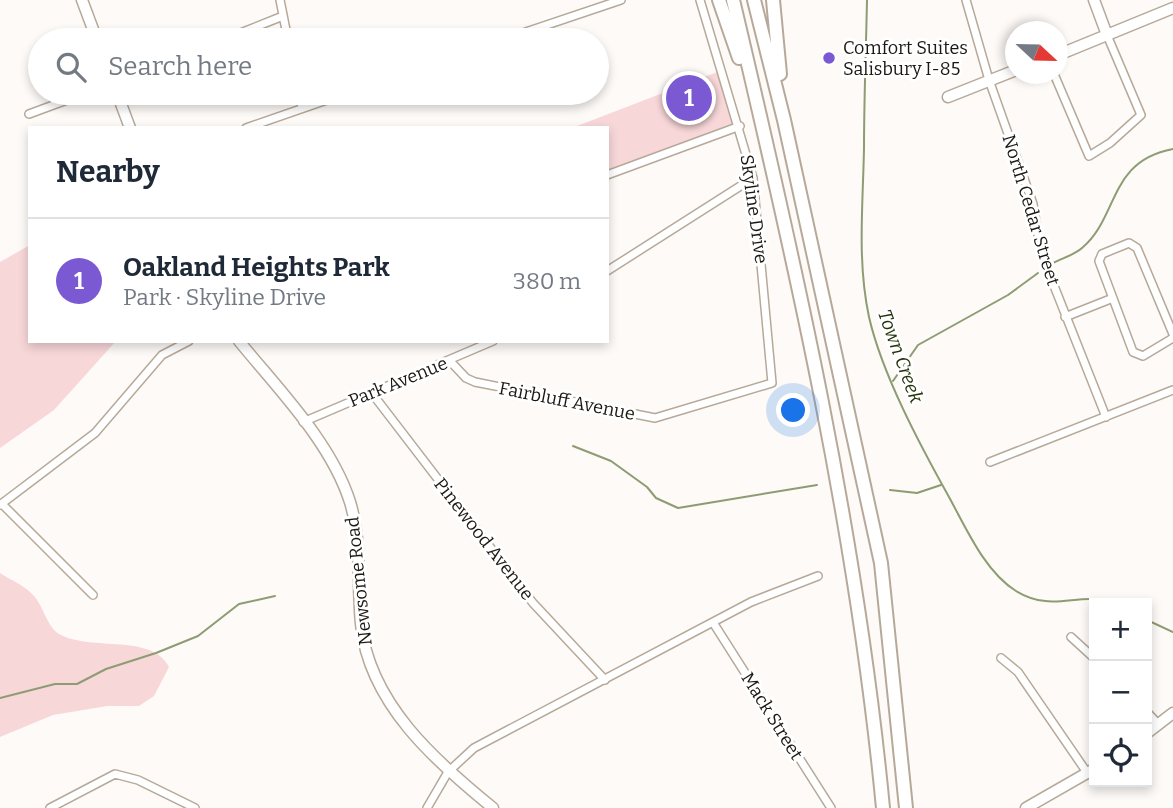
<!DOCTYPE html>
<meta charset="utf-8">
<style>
:root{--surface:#fff;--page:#f2f2f3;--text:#1f2937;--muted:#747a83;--line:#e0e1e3;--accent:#7a59d3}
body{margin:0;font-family:Bitter,serif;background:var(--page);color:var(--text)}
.controls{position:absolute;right:21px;bottom:21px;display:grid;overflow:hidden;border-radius:0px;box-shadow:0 4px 10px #0003}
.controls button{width:63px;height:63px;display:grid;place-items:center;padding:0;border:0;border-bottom:2px solid var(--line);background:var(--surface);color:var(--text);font:35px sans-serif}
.compass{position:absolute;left:1005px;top:21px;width:63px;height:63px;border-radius:50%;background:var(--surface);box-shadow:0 4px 10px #0003;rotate:112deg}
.you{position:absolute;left:794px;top:411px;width:24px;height:24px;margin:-18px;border:5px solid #fff;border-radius:50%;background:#1a73e8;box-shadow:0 0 0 10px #1a73e833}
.badge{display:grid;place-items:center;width:46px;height:46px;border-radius:50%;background:var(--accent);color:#fff;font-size:23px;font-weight:700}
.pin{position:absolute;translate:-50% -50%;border:4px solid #fff;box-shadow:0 2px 7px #0006}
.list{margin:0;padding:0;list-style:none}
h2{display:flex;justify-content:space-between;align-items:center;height:91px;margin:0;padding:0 28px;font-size:30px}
h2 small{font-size:23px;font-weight:400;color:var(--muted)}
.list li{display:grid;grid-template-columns:46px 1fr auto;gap:21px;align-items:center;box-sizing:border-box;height:126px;padding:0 28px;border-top:2px solid var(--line)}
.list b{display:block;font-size:26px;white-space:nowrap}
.list p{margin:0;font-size:23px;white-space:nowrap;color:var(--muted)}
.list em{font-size:23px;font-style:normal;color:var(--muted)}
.icon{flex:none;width:38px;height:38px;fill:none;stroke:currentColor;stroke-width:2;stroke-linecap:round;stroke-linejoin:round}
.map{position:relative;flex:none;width:1173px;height:808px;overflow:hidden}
.search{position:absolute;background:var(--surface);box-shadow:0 4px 10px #0003;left:28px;top:28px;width:581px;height:77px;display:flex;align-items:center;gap:18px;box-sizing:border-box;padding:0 24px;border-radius:38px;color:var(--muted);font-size:26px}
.panel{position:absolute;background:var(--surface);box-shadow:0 4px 10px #0003;left:28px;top:126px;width:581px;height:217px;border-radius:0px}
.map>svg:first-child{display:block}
.green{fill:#f8d7d9}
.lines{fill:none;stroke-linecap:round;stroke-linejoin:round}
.stream{stroke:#8d9c72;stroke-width:2}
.street-casing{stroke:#b7a999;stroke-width:10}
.secondary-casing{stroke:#b7a999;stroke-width:13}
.highway-casing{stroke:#b7a999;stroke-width:16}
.street{stroke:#fff;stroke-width:7}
.secondary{stroke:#fff;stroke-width:10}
.highway{stroke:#fff;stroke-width:12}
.poi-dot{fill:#7a59d3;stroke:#fff;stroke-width:2.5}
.labels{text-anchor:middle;stroke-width:6;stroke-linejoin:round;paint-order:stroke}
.poi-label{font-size:18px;fill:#1c1711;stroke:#fff;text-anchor:start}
.street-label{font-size:18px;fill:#1c1711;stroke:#fff}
.water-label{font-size:19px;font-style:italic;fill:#243309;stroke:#fff}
</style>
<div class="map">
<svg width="1173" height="808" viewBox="0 0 1173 808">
<rect width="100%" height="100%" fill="#fdfaf7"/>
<path class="green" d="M 720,71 L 736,125 L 607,172 L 607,128 L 572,128 Z
M 30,245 L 30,341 L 116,341 L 54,410 L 0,448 L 0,262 Z
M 0,573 C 10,580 24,585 32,594 C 43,604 47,627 59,634 C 92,652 152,633 169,667 L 154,696 L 139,706 L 107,706 L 53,715 L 0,737 Z"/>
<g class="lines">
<path class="stream" d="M 867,0 C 866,49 864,100 864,148 C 863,205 857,261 869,317 C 882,374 920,445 949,497 C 966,528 985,572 1016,591 C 1054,614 1079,590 1113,603
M 1053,263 C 1063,258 1074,255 1082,248 C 1119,217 1108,161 1173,149
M 893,381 L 918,345 L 1008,295 L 1038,273
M 573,446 L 611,461 L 647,487 L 656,498 L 678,508 L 817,485
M 890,490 L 917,493 L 941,485
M 1147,620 L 1173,632
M 0,698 L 55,684 L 77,684 L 106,669 L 156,653 L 198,636 L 239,604 L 275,596"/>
<defs>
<path id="street" d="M 280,0 L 288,40
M 966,0 L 989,80 L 1033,204 L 1041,253 L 1106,417
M 223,40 L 283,16
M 502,40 L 621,0
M 1054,74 L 1089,156 L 1110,143 L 1141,115 L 1107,35
M 299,93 L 302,108
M 29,114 L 86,93
M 246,128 L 347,93
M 607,175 L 740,126
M 607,271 L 753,178
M 1065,317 L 1113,298
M 1173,334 L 1137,248 L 1129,243 L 1102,254 L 1099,261 L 1133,352 L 1143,356 L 1173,338
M 450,361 L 466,378 L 475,382 L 655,418 L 772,383 L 753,178 L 700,0
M 371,392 L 533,603 L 605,680
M 303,422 L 493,341
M 990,462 L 1173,390
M 2,504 L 93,595
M 0,505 L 95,433 L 162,355 L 189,341
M 714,624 L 831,808
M 1071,637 L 1094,658
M 1001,658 L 1018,672 L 1088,774
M 1147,712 L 1159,725
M 50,808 L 115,774 L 138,780 L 195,808
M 427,808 L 448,772 L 474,748 L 751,602 L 818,576"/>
<path id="secondary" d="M 82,0 L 97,40
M 1094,0 L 1107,35
M 1058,55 L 1173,8
M 117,93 L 130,128
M 948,97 L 1016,70
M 239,341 C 278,389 331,442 350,502 C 362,541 357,584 361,624 C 369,703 435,761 493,808
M 1147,733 L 1173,713
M 1026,808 L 1094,769"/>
<path id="highway" d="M 719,0 L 739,58
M 733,0 C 796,267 857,535 883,808
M 754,0 L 784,120 L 881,563 L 906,808
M 773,0 L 780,74"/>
</defs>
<use href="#street" class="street-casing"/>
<use href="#secondary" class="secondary-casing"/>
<use href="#highway" class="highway-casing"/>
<use href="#street" class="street"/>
<use href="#secondary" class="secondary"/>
<use href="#highway" class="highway"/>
</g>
<circle class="poi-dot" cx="829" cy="58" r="7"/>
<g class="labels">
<g class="poi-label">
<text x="843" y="54">Comfort Suites<tspan x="843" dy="21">Salisbury I-85</tspan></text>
</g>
<g class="street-label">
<text transform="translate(754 209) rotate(82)" y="6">Skyline Drive</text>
<text transform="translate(1031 210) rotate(73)" y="6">North Cedar Street</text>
<text transform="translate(398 382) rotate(-22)" y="6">Park Avenue</text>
<text transform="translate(567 401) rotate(11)" y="6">Fairbluff Avenue</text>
<text transform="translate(484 539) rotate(52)" y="6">Pinewood Avenue</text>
<text transform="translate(359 581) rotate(-96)" y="6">Newsome Road</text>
<text transform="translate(772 716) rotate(58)" y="6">Mack Street</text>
</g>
<g class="water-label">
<text transform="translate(901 356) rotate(70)" y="7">Town Creek</text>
</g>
</g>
</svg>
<div class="controls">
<button>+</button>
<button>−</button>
<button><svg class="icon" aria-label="locate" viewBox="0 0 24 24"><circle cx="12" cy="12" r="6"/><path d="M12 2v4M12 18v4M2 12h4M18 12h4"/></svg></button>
</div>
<svg class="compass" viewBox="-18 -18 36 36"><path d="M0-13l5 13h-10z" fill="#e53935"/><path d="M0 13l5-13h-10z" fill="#747a83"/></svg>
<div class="you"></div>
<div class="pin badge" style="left:689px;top:98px">1</div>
<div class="search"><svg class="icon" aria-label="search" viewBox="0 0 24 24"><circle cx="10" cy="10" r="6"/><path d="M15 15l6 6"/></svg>Search here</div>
<section class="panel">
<h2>Nearby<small></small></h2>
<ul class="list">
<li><span class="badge">1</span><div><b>Oakland Heights Park</b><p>Park · Skyline Drive</p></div><em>380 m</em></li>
</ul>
</section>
</div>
